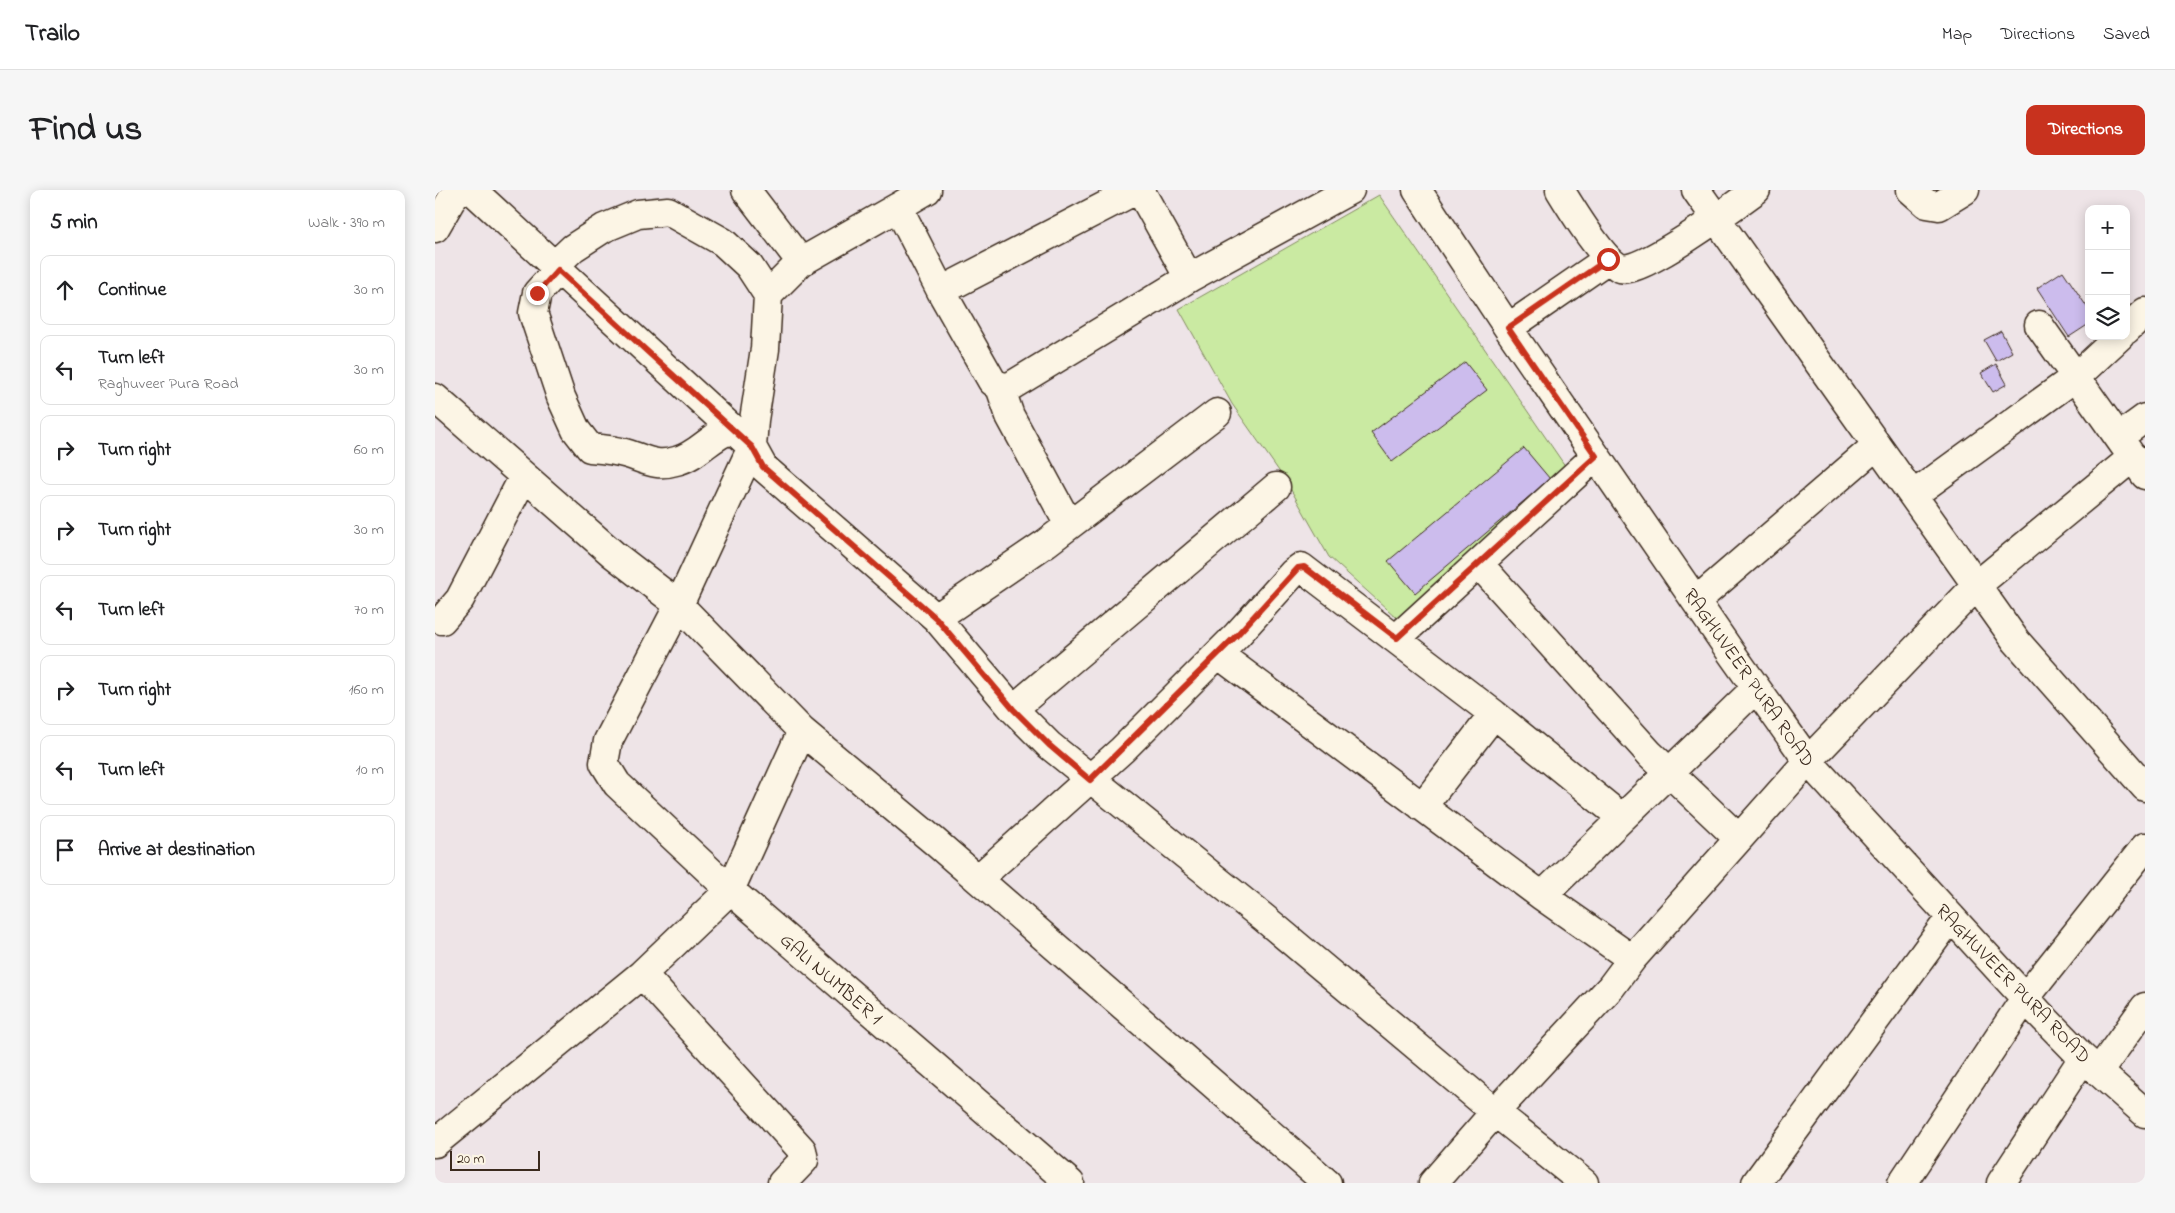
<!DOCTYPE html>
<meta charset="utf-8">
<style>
:root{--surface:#fff;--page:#f6f6f6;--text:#202124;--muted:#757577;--line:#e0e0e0;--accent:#c8321e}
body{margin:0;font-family:"Indie Flower",sans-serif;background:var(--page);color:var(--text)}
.controls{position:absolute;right:15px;top:15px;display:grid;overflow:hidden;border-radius:10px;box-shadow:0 2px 12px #0003}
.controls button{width:45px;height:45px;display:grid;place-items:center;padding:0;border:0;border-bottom:1px solid var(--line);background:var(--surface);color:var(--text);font:25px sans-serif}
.scale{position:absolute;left:15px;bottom:12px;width:90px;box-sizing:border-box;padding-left:5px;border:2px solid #3b2a1e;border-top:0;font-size:14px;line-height:18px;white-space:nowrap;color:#3b2a1e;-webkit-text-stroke:4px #fcf5e5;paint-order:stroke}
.stop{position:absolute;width:15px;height:15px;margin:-11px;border:4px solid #c8321e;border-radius:50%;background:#fff}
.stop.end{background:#c8321e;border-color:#fff;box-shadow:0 1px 5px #0008}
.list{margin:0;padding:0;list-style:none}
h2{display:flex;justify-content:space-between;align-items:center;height:65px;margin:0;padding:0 20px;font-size:21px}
h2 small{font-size:16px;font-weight:400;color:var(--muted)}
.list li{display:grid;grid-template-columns:32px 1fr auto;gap:15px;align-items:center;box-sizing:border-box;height:70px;margin:0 10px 10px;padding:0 10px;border:1px solid var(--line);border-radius:10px}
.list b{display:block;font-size:19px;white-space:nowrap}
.list p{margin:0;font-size:16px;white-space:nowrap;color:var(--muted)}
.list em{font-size:16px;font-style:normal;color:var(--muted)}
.icon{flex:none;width:28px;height:28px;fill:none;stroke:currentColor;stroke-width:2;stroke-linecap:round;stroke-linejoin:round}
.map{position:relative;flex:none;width:1710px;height:993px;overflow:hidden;border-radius:10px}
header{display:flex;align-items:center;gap:30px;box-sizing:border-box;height:70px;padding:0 25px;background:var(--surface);border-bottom:1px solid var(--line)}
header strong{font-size:24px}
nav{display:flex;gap:28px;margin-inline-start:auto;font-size:18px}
.intro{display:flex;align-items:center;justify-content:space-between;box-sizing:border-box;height:120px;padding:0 30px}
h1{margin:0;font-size:35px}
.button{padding:12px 22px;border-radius:10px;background:var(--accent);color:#fff;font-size:18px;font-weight:700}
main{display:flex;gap:30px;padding:0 30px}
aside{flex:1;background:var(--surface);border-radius:10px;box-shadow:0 2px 12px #0003}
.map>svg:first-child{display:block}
.green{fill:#caeaa2;stroke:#828a60}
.building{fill:#ccbced;stroke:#3b2a1e}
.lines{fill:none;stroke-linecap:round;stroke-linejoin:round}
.street-casing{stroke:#3b2a1e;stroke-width:31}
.street{stroke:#fcf5e5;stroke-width:28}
.route{stroke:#c8321e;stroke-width:6}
.labels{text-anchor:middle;stroke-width:4.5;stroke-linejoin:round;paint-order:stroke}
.street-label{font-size:20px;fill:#3b2a1e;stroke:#fcf5e5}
</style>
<header>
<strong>Trailo</strong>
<nav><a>Map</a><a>Directions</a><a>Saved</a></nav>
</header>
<div class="intro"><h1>Find us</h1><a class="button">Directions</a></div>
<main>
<aside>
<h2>5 min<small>Walk · 390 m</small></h2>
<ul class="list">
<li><svg class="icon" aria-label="ahead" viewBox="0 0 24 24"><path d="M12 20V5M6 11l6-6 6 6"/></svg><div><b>Continue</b></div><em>30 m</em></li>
<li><svg class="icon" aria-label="left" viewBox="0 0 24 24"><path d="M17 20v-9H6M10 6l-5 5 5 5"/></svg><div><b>Turn left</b><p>Raghuveer Pura Road</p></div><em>30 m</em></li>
<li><svg class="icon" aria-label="right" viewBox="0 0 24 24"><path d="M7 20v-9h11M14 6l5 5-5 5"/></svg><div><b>Turn right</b></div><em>60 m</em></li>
<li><svg class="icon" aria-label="right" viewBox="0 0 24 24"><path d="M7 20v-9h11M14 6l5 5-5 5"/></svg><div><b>Turn right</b></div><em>30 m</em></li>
<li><svg class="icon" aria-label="left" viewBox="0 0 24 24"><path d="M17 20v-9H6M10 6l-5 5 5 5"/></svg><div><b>Turn left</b></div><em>70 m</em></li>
<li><svg class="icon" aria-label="right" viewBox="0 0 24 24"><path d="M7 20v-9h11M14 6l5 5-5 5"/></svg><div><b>Turn right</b></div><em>160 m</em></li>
<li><svg class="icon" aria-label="left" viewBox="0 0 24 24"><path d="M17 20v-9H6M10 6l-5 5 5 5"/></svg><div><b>Turn left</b></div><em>10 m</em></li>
<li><svg class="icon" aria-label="arrive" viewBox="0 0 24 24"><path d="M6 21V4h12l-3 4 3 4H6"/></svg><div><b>Arrive at destination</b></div></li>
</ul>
</aside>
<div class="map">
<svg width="1710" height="993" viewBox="0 0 1710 993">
<rect width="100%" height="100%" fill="#eee4e7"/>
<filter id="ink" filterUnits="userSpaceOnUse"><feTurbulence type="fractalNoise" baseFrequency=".02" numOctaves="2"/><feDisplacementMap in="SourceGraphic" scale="10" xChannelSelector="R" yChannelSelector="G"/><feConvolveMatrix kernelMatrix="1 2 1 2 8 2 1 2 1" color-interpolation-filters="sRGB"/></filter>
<g filter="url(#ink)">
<path class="green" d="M 944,5 L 1146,299 L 971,436 L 894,367 L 851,291 L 797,214 L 744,119 Z"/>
<path class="building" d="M 1628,81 L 1654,120 L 1654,134 L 1634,147 L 1602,98 Z
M 1566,141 L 1577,162 L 1561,171 L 1549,150 Z
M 1030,172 L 1052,200 L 957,272 L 936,243 Z
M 1561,174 L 1572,194 L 1558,202 L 1546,183 Z
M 1089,258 L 1115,289 L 980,403 L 953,371 Z"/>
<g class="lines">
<defs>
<path id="street" d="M 37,0 L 317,257 L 244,415 L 173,551 L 169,573 L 182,594 L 295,700 L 635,993
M 311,0 L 366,72
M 982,0 L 1073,138 L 1297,464 L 1373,571 L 1603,822 L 1648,868 L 1710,923
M 1125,0 C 1136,18 1168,70 1185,78 C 1203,87 1302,14 1321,0
M 1261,0 L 1581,451 L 1710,597
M 1476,0 L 1492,14 L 1504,16 L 1530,0
M 463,17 L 492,0
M 0,38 L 22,0
M 119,76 L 138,58 L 169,38 L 203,24 L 233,21 L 288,52 L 314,76 L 333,105 L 330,159 L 319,230 L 317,257 L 328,277 L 501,428 L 578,519 L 614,555 L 829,728 L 1060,922 L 1149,993
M 123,80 L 102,103 L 98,123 L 126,207 L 141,240 L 155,258 C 168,259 181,260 193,264 C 212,270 221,277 241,271 C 263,266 276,245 297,239
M 754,88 L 915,0
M 506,101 L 557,191 L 565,197 L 576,196 L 754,88 L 705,0
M 333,105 L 366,72 L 463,17 L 506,101 L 701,0
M 1604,135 L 1710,285
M 1073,138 L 1173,69
M 1691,140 L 1710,122
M 565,197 L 575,226 L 634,335
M 0,208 L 178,364 L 244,415 L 367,541 L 499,651 L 892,993
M 1684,247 L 1710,228
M 1478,305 L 1642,186 L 1685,146
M 1044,374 L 1215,564 L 1303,648
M 1261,411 L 1442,255
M 501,428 L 611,353 L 782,223
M 7,430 L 25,409 L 88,288
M 962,448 L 1161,266
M 783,464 L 1107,706 L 1197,769
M 578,519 L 841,297
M 1059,524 L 1186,627
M 543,689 L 687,560 L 802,445 L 858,383 L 866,377 L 1059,524 L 987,617
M 1107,706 L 1321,498
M 207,784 L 367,960 L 369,970 L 347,993
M 1664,881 L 1710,817
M 0,953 L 207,784 L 295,700 L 367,541
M 998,993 L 1060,922 L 1176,797 L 1197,769 L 1373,571 L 1542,395 L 1698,267
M 1321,993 L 1516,727
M 1467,993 L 1591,807 L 1710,657
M 1566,993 L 1648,868"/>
</defs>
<use href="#street" class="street-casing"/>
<use href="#street" class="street"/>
</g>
</g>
<g class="lines" filter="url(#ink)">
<path class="route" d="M 102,103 L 123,80 L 317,257 L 328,277 L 501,428 L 578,519 L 614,555 L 655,590 L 802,445 L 863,378 L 869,377 L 962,448 L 1161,266 L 1073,138 L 1173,69"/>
</g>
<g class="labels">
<g class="street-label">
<text transform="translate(1315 487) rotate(55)" y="7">RAGHUVEER PURA ROAD</text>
<text transform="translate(397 788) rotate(41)" y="7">GALI NUMBER 1</text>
<text transform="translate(1579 793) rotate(46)" y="7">RAGHUVEER PURA ROAD</text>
</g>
</g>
</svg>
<div class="controls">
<button>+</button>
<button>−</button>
<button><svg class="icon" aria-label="layers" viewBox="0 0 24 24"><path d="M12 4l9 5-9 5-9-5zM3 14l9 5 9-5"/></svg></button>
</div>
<div class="scale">20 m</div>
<div class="stop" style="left:1173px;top:69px"></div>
<div class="stop end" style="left:102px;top:103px"></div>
</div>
</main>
